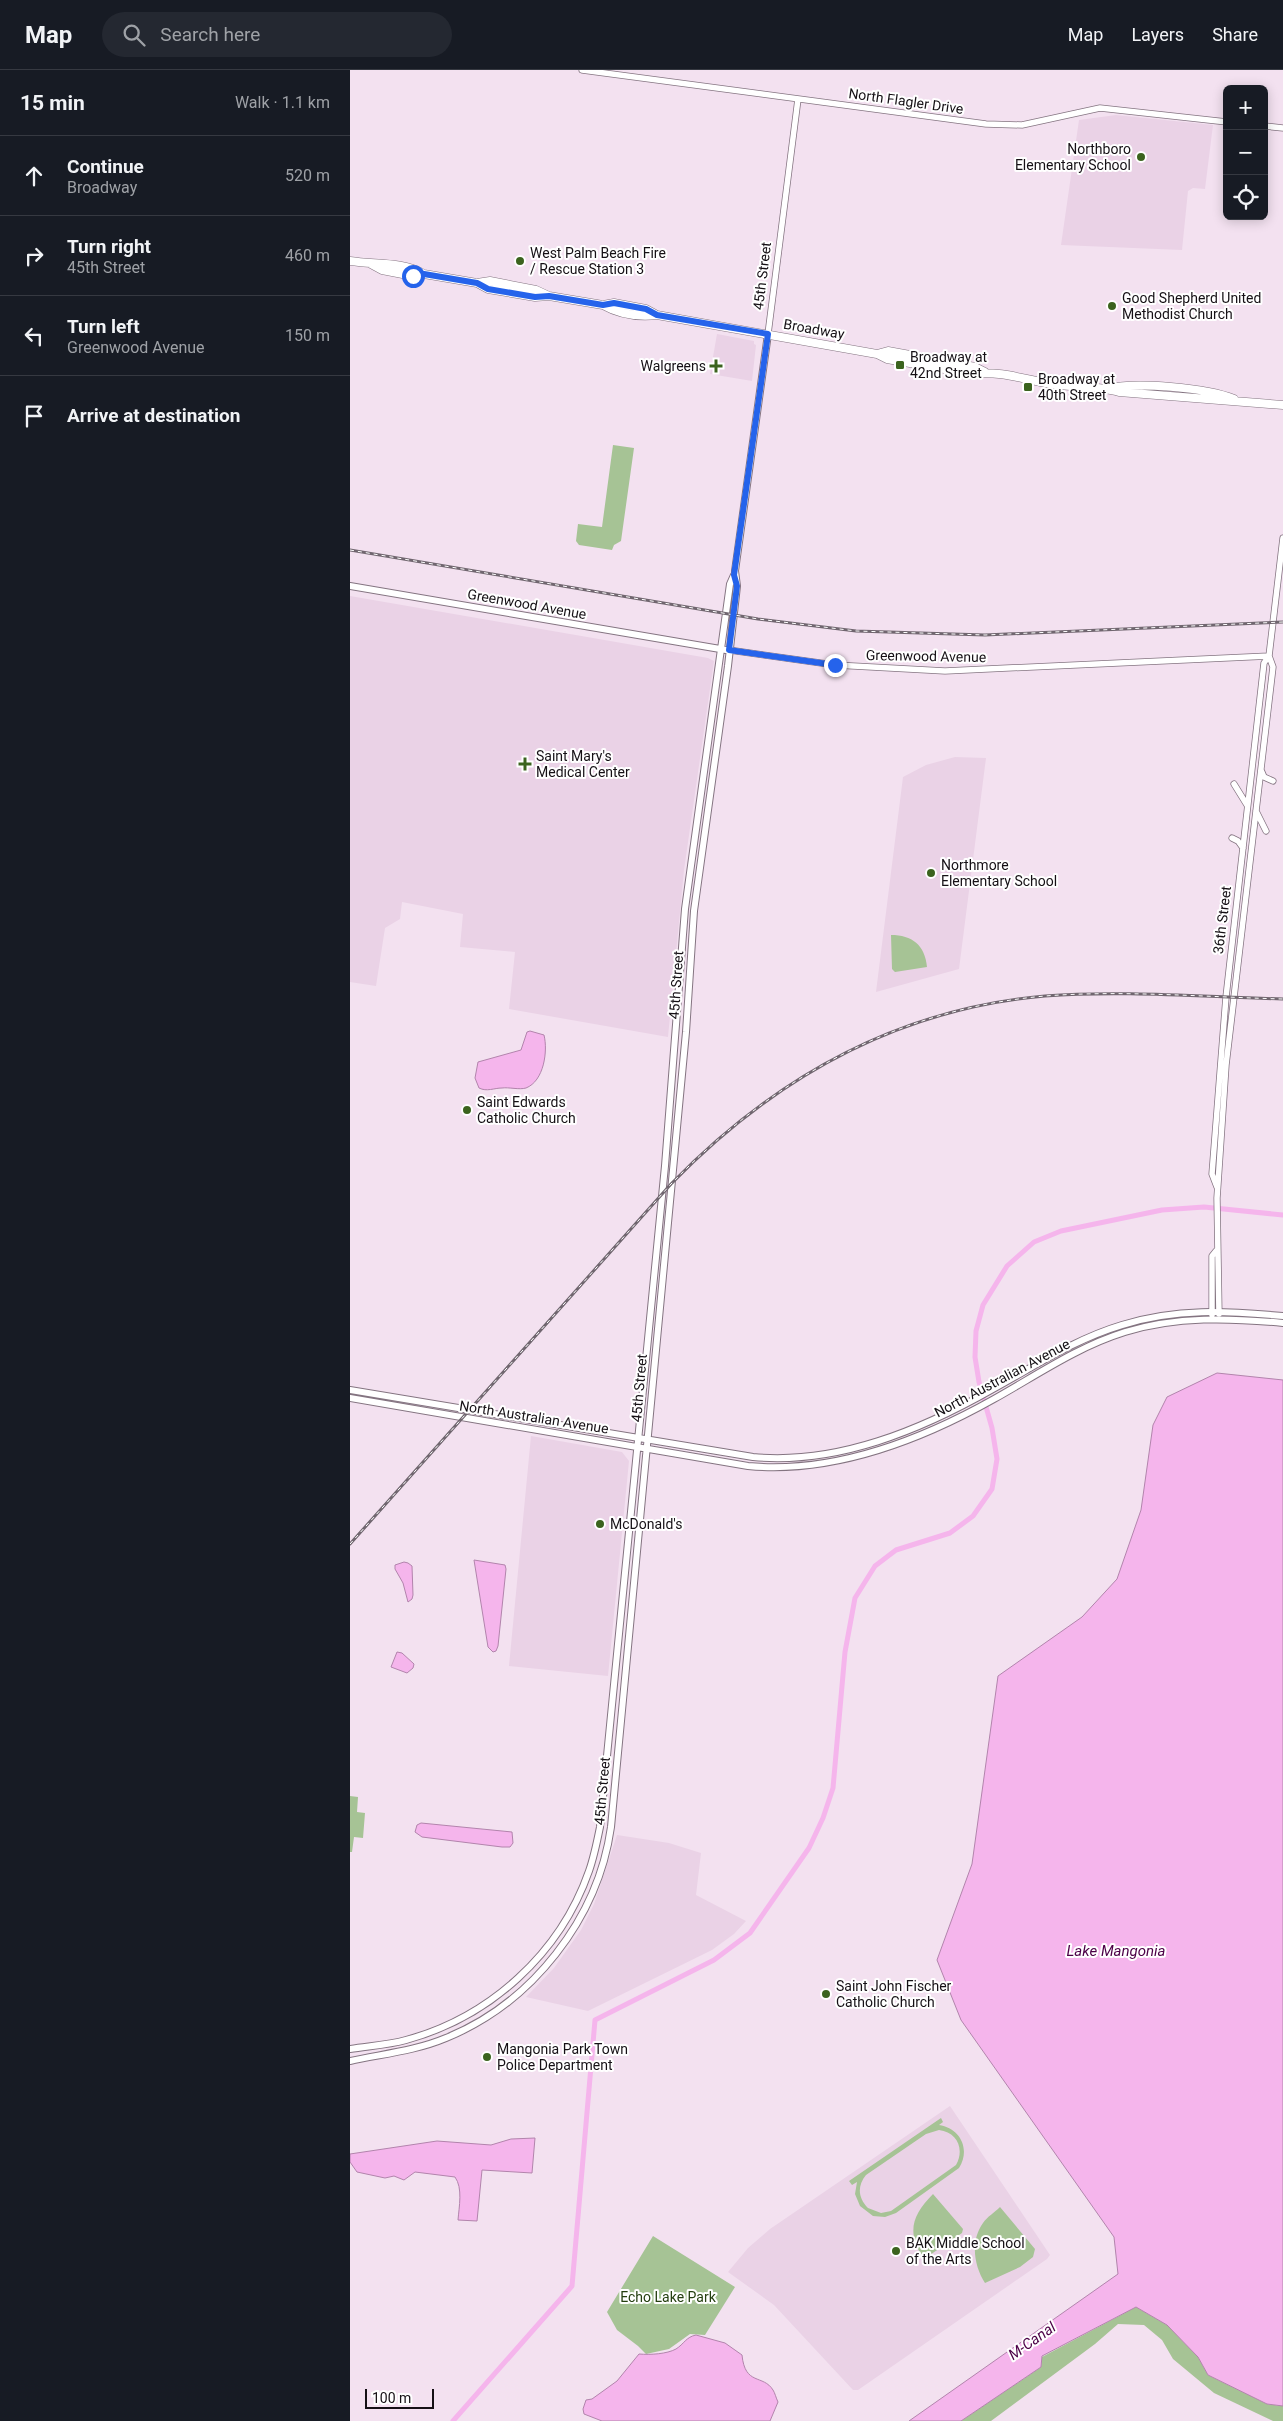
<!DOCTYPE html>
<meta charset="utf-8">
<style>
:root{--surface:#171b24;--page:#242831;--text:#f1f3f6;--muted:#9ea1a6;--line:#363941}
body{margin:0;font-family:Roboto,sans-serif;background:var(--page);color:var(--text)}
.controls{position:absolute;right:15px;top:15px;display:grid;overflow:hidden;border-radius:8px;box-shadow:0 2px 12px #0003}
.controls button{width:45px;height:45px;display:grid;place-items:center;padding:0;border:0;border-bottom:1px solid var(--line);background:var(--surface);color:var(--text);font:25px sans-serif}
.scale{position:absolute;left:15px;bottom:12px;width:69px;box-sizing:border-box;padding-left:5px;border:2px solid #151015;border-top:0;font-size:14px;line-height:18px;white-space:nowrap;color:#151015;-webkit-text-stroke:4px #fff;paint-order:stroke}
.stop{position:absolute;width:15px;height:15px;margin:-11px;border:4px solid #2563eb;border-radius:50%;background:#fff}
.stop.end{background:#2563eb;border-color:#fff;box-shadow:0 1px 5px #0008}
.list{margin:0;padding:0;list-style:none}
h2{display:flex;justify-content:space-between;align-items:center;height:65px;margin:0;padding:0 20px;font-size:21px}
h2 small{font-size:16px;font-weight:400;color:var(--muted)}
.list li{display:grid;grid-template-columns:32px 1fr auto;gap:15px;align-items:center;box-sizing:border-box;height:80px;padding:0 20px;border-top:1px solid var(--line)}
.list b{display:block;font-size:19px;white-space:nowrap}
.list p{margin:0;font-size:16px;white-space:nowrap;color:var(--muted)}
.list em{font-size:16px;font-style:normal;color:var(--muted)}
.icon{flex:none;width:28px;height:28px;fill:none;stroke:currentColor;stroke-width:2;stroke-linecap:round;stroke-linejoin:round}
.map{position:relative;flex:none;width:933px;height:2351px;overflow:hidden}
header{display:flex;align-items:center;gap:30px;box-sizing:border-box;height:70px;padding:0 25px;background:var(--surface);border-bottom:1px solid var(--line)}
header strong{font-size:24px}
nav{display:flex;gap:28px;margin-inline-start:auto;font-size:18px}
.search{width:350px;height:45px;background:var(--page);display:flex;align-items:center;gap:12px;box-sizing:border-box;padding:0 18px;border-radius:28px;color:var(--muted);font-size:19px}
main{display:flex}
aside{flex:1;background:var(--surface)}
.map>svg:first-child{display:block}
.built{fill:#ead2e6}
.green{fill:#a6c395;fill-rule:evenodd}
.water{fill:#f5b5ec;stroke:#b284ac}
.lines{fill:none;stroke-linecap:round;stroke-linejoin:round}
.canal{stroke:#f5b5ec;stroke-width:5}
.tertiary-casing{stroke:#847481;stroke-width:7}
.secondary-casing{stroke:#847481;stroke-width:8}
.primary-casing{stroke:#847481;stroke-width:9}
.tertiary{stroke:#fff;stroke-width:5.5}
.secondary{stroke:#fff;stroke-width:6}
.primary{stroke:#fff;stroke-width:8}
.rail-casing{stroke:#70666f;stroke-width:3}
.rail{stroke:#fff;stroke-width:1;stroke-dasharray:4;stroke-linecap:butt}
.route{stroke:#2563eb;stroke-width:6}
.poi-dot{fill:#3b631e;stroke:#fff;stroke-width:2}
.labels{text-anchor:middle;stroke-width:4;stroke-linejoin:round;paint-order:stroke}
.street-label{font-size:14px;fill:#151015;stroke:#fff}
.poi-label{font-size:14px;fill:#151015;stroke:#fff;text-anchor:start}
.park-label{font-size:14px;fill:#243f10;stroke:#fff}
.water-label{font-size:15px;font-style:italic;fill:#4c0047;stroke:#fff}
</style>
<header>
<strong>Map</strong>
<div class="search"><svg class="icon" aria-label="search" viewBox="0 0 24 24"><circle cx="10" cy="10" r="6"/><path d="M15 15l6 6"/></svg>Search here</div>
<nav><a>Map</a><a>Layers</a><a>Share</a></nav>
</header>
<main>
<aside>
<h2>15 min<small>Walk · 1.1 km</small></h2>
<ul class="list">
<li><svg class="icon" aria-label="ahead" viewBox="0 0 24 24"><path d="M12 20V5M6 11l6-6 6 6"/></svg><div><b>Continue</b><p>Broadway</p></div><em>520 m</em></li>
<li><svg class="icon" aria-label="right" viewBox="0 0 24 24"><path d="M7 20v-9h11M14 6l5 5-5 5"/></svg><div><b>Turn right</b><p>45th Street</p></div><em>460 m</em></li>
<li><svg class="icon" aria-label="left" viewBox="0 0 24 24"><path d="M17 20v-9H6M10 6l-5 5 5 5"/></svg><div><b>Turn left</b><p>Greenwood Avenue</p></div><em>150 m</em></li>
<li><svg class="icon" aria-label="arrive" viewBox="0 0 24 24"><path d="M6 21V4h12l-3 4 3 4H6"/></svg><div><b>Arrive at destination</b></div></li>
</ul>
</aside>
<div class="map">
<svg width="933" height="2351" viewBox="0 0 933 2351">
<rect width="100%" height="100%" fill="#f3e1f0"/>
<path class="built" d="M 766,45 L 863,55 L 855,119 L 843,118 L 838,121 L 832,180 L 711,175 L 729,50 Z
M 367,264 L 404,271 L 404,274 L 406,275 L 402,311 L 360,304 Z
M 0,526 L 358,588 L 364,591 L 334,800 L 318,967 L 159,939 L 165,882 L 110,877 L 113,844 L 52,832 L 50,849 L 35,858 L 26,916 L 0,912 Z
M 605,687 L 636,688 L 609,899 L 526,922 L 553,707 L 576,695 Z
M 181,1366 L 272,1382 L 279,1391 L 258,1606 L 159,1596 Z
M 267,1765 L 319,1773 L 351,1783 L 346,1825 L 396,1851 L 384,1864 L 362,1880 L 238,1941 L 176,1927 L 204,1898 L 231,1860 L 244,1834 Z
M 600,2036 L 700,2185 L 697,2189 L 508,2320 L 503,2320 L 424,2235 L 378,2202 L 398,2178 L 420,2159 Z"/>
<path class="green" d="M 263,375 L 284,378 L 271,471 L 264,475 L 262,480 L 229,475 L 226,471 L 228,454 L 252,457 Z
M 541,865 C 562,865 575,875 577,897 L 545,902 L 542,899 Z
M 0,1726 L 8,1727 L 7,1742 L 15,1743 L 13,1768 L 4,1767 L 2,1782 L 0,1782 Z
M 591,2048 L 593,2052 L 589,2055 C 610,2058 621,2079 609,2098 L 546,2143 L 535,2147 L 523,2146 L 510,2136 L 505,2124 L 507,2112 L 502,2115 L 499,2111 ZM 589,2060 C 607,2062 615,2079 606,2095 L 541,2141 L 531,2143 L 518,2138 C 508,2128 507,2116 516,2105 L 576,2064 Z
M 583,2124 L 613,2159 L 612,2163 L 574,2189 C 556,2163 562,2145 583,2124 Z
M 650,2137 L 685,2179 L 683,2187 L 670,2197 L 635,2213 C 624,2196 620,2171 633,2153 C 637,2147 645,2142 650,2137 Z
M 303,2166 L 385,2217 L 355,2265 L 340,2264 L 319,2279 L 296,2284 L 288,2276 L 267,2260 L 257,2242 Z
M 786,2237 L 817,2255 L 848,2287 L 858,2305 L 917,2334 L 933,2336 L 933,2351 L 923,2351 L 864,2323 L 823,2289 L 812,2270 L 794,2255 L 768,2254 L 745,2274 L 641,2351 L 611,2351 L 691,2297 L 692,2287 Z"/>
<path class="water" d="M 180,961 L 194,965 C 198,981 194,1011 176,1018 C 169,1020 159,1017 152,1018 C 144,1018 137,1022 129,1018 L 125,1008 L 128,992 L 171,980 L 177,962 Z
M 867,1303 L 933,1310 L 933,2336 L 917,2334 L 858,2305 L 848,2287 L 817,2255 L 786,2237 L 692,2286 L 691,2297 L 611,2351 L 559,2351 L 768,2204 L 764,2167 L 611,1950 L 587,1890 L 622,1794 L 648,1606 L 732,1547 L 767,1509 L 791,1440 L 803,1355 L 817,1327 Z
M 124,1490 L 155,1495 L 156,1499 L 148,1576 L 146,1581 L 143,1582 L 138,1577 Z
M 54,1492 L 58,1493 L 62,1496 L 63,1525 L 62,1529 L 58,1532 L 53,1513 L 45,1499 L 45,1495 Z
M 47,1582 L 52,1583 L 64,1594 L 63,1598 L 57,1603 L 41,1597 Z
M 71,1753 L 162,1762 L 163,1773 L 160,1777 L 152,1777 L 72,1767 L 65,1762 L 67,1755 Z
M 185,2068 L 182,2103 L 132,2100 L 127,2151 L 108,2150 C 109,2137 113,2118 105,2107 L 65,2102 L 54,2110 L 44,2106 L 35,2108 L 7,2102 L 0,2092 L 0,2084 L 87,2071 L 141,2075 L 161,2069 Z
M 346,2265 L 375,2273 L 392,2285 C 395,2316 413,2304 423,2320 C 425,2323 426,2328 428,2332 L 420,2351 L 252,2351 L 234,2344 L 233,2339 L 236,2330 L 242,2329 L 267,2311 L 289,2284 C 300,2285 317,2284 326,2279 C 334,2274 336,2267 346,2265 Z"/>
<g class="lines">
<path class="canal" d="M 103,2351 L 222,2216 L 245,1950 L 364,1890 L 400,1863 L 459,1778 L 473,1748 L 483,1718 L 495,1582 L 505,1528 L 525,1496 L 546,1480 L 600,1463 L 623,1446 L 642,1419 L 647,1389 L 642,1358 L 629,1312 L 625,1287 L 626,1261 L 633,1235 L 657,1196 L 684,1172 L 711,1161 L 812,1140 L 854,1137 L 933,1145"/>
<defs>
<path id="tertiary" d="M 232,0 L 636,54 L 672,55 L 750,38 L 877,52
M 914,56 L 933,58
M 418,264 L 448,29
M 379,580 L 485,595 L 595,601 L 919,586
M 911,700 L 914,707 L 923,711
M 884,714 L 897,735
M 906,741 L 916,761
M 882,768 L 888,771 L 893,778
M 867,1117 L 862,1104 L 876,927 L 914,593 L 919,586
M 869,1244 L 867,1128 L 876,995 L 923,597 L 919,586 L 933,468
M 862,1245 L 862,1186 L 866,1181"/>
<path id="secondary" d="M 0,516 L 376,580
M 0,1320 L 403,1387 C 487,1395 571,1360 643,1319 C 685,1296 725,1269 772,1255 C 827,1238 876,1241 933,1246
M 0,1328 L 398,1396 C 483,1404 571,1370 644,1329 C 687,1305 727,1277 775,1262 C 827,1246 880,1248 933,1253
M 0,1979 C 19,1976 38,1975 56,1970 C 140,1947 210,1884 239,1801 C 244,1787 247,1772 250,1757 L 315,1096 L 335,839 L 380,514 L 384,505
M 0,1991 C 32,1984 65,1981 96,1968 C 182,1933 248,1849 261,1757 L 336,962 L 344,841 L 378,596 L 387,516 L 385,501 L 418,264"/>
<path id="primary" d="M 0,191 C 25,195 52,191 74,204
M 21,194 L 32,200 L 63,206 L 74,204 L 127,213 L 140,211 L 186,220 L 199,226
M 127,213 L 138,219 L 185,227 L 199,226 L 253,235 L 264,233 L 296,239 L 307,245
M 253,235 C 269,244 289,247 307,245 L 527,284 L 537,289 L 623,304 C 650,300 680,311 707,315 C 728,317 749,316 769,322 L 933,335
M 527,284 L 538,281 L 625,297 L 635,302
M 756,319 C 784,311 858,318 884,329"/>
</defs>
<use href="#tertiary" class="tertiary-casing"/>
<use href="#secondary" class="secondary-casing"/>
<use href="#primary" class="primary-casing"/>
<use href="#tertiary" class="tertiary"/>
<use href="#secondary" class="secondary"/>
<use href="#primary" class="primary"/>
<defs>
<path id="rail" d="M 0,480 L 408,549 L 506,561 L 635,565 L 933,552
M 0,1474 L 321,1114 C 423,1009 546,939 695,926 C 773,920 854,927 933,929"/>
</defs>
<use href="#rail" class="rail-casing"/>
<use href="#rail" class="rail"/>
</g>
<g class="lines">
<path class="route" d="M 63,206 L 74,204 L 127,213 L 138,219 L 185,227 L 199,226 L 253,235 L 264,233 L 296,239 L 307,245 L 418,264 L 384,505 L 387,516 L 379,580 L 485,595"/>
</g>
<g class="poi-dot">
<circle cx="791" cy="87" r="5"/>
<circle cx="170" cy="191" r="5"/>
<circle cx="762" cy="236" r="5"/>
<rect x="545" y="290" width="10" height="10" rx="2.5"/>
<path d="M363.5 288.5h5v5h5v5h-5v5h-5v-5h-5v-5h5z"/>
<rect x="673" y="312" width="10" height="10" rx="2.5"/>
<path d="M172.5 686.5h5v5h5v5h-5v5h-5v-5h-5v-5h5z"/>
<circle cx="581" cy="803" r="5"/>
<circle cx="117" cy="1040" r="5"/>
<circle cx="250" cy="1454" r="5"/>
<circle cx="476" cy="1924" r="5"/>
<circle cx="137" cy="1987" r="5"/>
<circle cx="546" cy="2181" r="5"/>
</g>
<g class="labels">
<g class="street-label">
<text transform="translate(556 31) rotate(8)" y="5">North Flagler Drive</text>
<text transform="translate(412 206) rotate(-83)" y="5">45th Street</text>
<text transform="translate(464 259) rotate(10)" y="5">Broadway</text>
<text transform="translate(177 534) rotate(10)" y="5">Greenwood Avenue</text>
<text transform="translate(576 586) rotate(1)" y="5">Greenwood Avenue</text>
<text transform="translate(872 850) rotate(-83)" y="5">36th Street</text>
<text transform="translate(326 915) rotate(-86)" y="5">45th Street</text>
<text transform="translate(652 1308) rotate(-28)" y="5">North Australian Avenue</text>
<text transform="translate(289 1318) rotate(-85)" y="5">45th Street</text>
<text transform="translate(184 1347) rotate(9)" y="5">North Australian Avenue</text>
<text transform="translate(252 1721) rotate(-85)" y="5">45th Street</text>
</g>
<g class="poi-label">
<text x="781" y="84" text-anchor="end">Northboro<tspan x="781" dy="16">Elementary School</tspan></text>
<text x="180" y="188">West Palm Beach Fire<tspan x="180" dy="16">/ Rescue Station 3</tspan></text>
<text x="772" y="233">Good Shepherd United<tspan x="772" dy="16">Methodist Church</tspan></text>
<text x="560" y="292">Broadway at<tspan x="560" dy="16">42nd Street</tspan></text>
<text x="356" y="301" text-anchor="end">Walgreens</text>
<text x="688" y="314">Broadway at<tspan x="688" dy="16">40th Street</tspan></text>
<text x="186" y="691">Saint Mary's<tspan x="186" dy="16">Medical Center</tspan></text>
<text x="591" y="800">Northmore<tspan x="591" dy="16">Elementary School</tspan></text>
<text x="127" y="1037">Saint Edwards<tspan x="127" dy="16">Catholic Church</tspan></text>
<text x="260" y="1459">McDonald's</text>
<text x="486" y="1921">Saint John Fischer<tspan x="486" dy="16">Catholic Church</tspan></text>
<text x="147" y="1984">Mangonia Park Town<tspan x="147" dy="16">Police Department</tspan></text>
<text x="556" y="2178">BAK Middle School<tspan x="556" dy="16">of the Arts</tspan></text>
</g>
<g class="park-label">
<text x="318" y="2232">Echo Lake Park</text>
</g>
<g class="water-label">
<text x="766" y="1886">Lake Mangonia</text>
<text transform="translate(682 2271) rotate(-35)" y="5">M-Canal</text>
</g>
</g>
</svg>
<div class="controls">
<button>+</button>
<button>−</button>
<button><svg class="icon" aria-label="locate" viewBox="0 0 24 24"><circle cx="12" cy="12" r="6"/><path d="M12 2v4M12 18v4M2 12h4M18 12h4"/></svg></button>
</div>
<div class="scale">100 m</div>
<div class="stop" style="left:63px;top:206px"></div>
<div class="stop end" style="left:485px;top:595px"></div>
</div>
</main>
